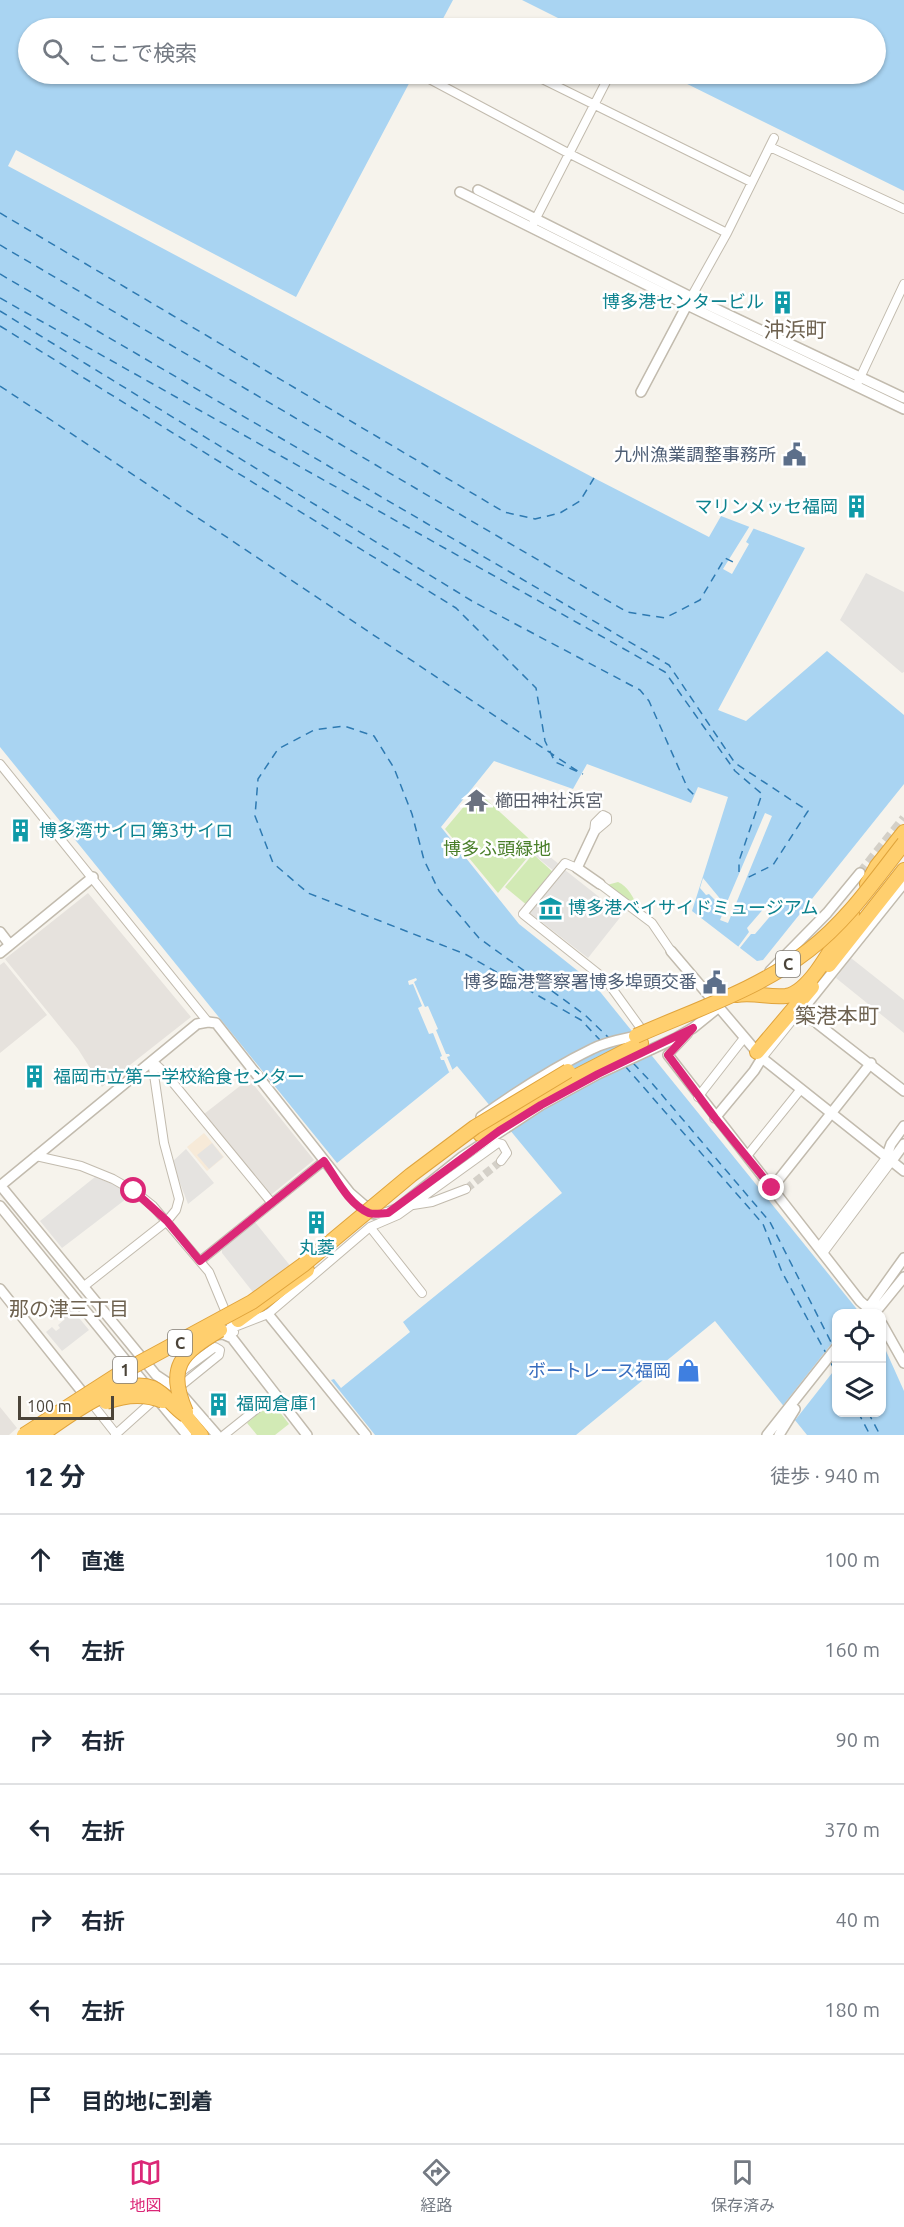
<!DOCTYPE html>
<html lang="ja">
<meta charset="utf-8">
<style>
:root{--surface:#fff;--page:#f2f2f3;--text:#1f2937;--muted:#747a83;--line:#e0e1e3;--accent:#db2777}
body{margin:0;font-family:Ubuntu,"Noto Sans JP",sans-serif;background:var(--page);color:var(--text)}
.controls{position:absolute;right:18px;bottom:18px;display:grid;overflow:hidden;border-radius:12px;box-shadow:0 2px 4px #0004}
.controls button{width:54px;height:54px;display:grid;place-items:center;padding:0;border:0;border-bottom:2px solid var(--line);background:var(--surface);color:var(--text);font:30px sans-serif}
.scale{position:absolute;left:18px;bottom:15px;width:96px;box-sizing:border-box;padding-left:6px;border:3px solid #4b4439;border-top:0;font-size:16px;line-height:21px;white-space:nowrap;color:#4b4439;-webkit-text-stroke:4px #fff;paint-order:stroke}
.stop{position:absolute;width:18px;height:18px;margin:-14px;border:4px solid #db2777;border-radius:50%;background:#fff}
.stop.end{background:#db2777;border-color:#fff;box-shadow:0 2px 6px #0008}
.list{margin:0;padding:0;list-style:none}
h2{display:flex;justify-content:space-between;align-items:center;height:78px;margin:0;padding:0 24px;font-size:26px}
h2 small{font-size:20px;font-weight:400;color:var(--muted)}
.list li{display:grid;grid-template-columns:39px 1fr auto;gap:18px;align-items:center;box-sizing:border-box;height:90px;padding:0 24px;border-top:2px solid var(--line)}
.list b{display:block;font-size:22px;white-space:nowrap}
.list em{font-size:20px;font-style:normal;color:var(--muted)}
.icon{flex:none;width:33px;height:33px;fill:none;stroke:currentColor;stroke-width:2;stroke-linecap:round;stroke-linejoin:round}
.map{position:relative;flex:none;width:904px;height:1435px;overflow:hidden}
.search{position:absolute;background:var(--surface);box-shadow:0 2px 4px #0004;left:18px;right:18px;top:18px;height:66px;display:flex;align-items:center;gap:15px;box-sizing:border-box;padding:0 21px;border-radius:33px;color:var(--muted);font-size:22px}
.sheet{height:708px;background:var(--surface)}
nav{display:flex;justify-content:space-around;align-items:center;box-sizing:border-box;height:84px;border-top:2px solid var(--line);background:var(--surface);font-size:16px;color:var(--muted)}
nav a{display:grid;justify-items:center;gap:3px}
nav .on{color:var(--accent)}
.map>svg:first-child{display:block}
.commercial{fill:#f7ead8}
.industrial{fill:#e6e2dd}
.green{fill:#d2eab5}
.parking{fill:#e5e3e0}
.water{fill:#a9d4f2}
.pier{fill:#f6f3ec}
.lines{fill:none;stroke-linecap:round;stroke-linejoin:round}
.ferry{stroke:#2e7ab2;stroke-width:1.5;stroke-dasharray:8 6;stroke-linecap:butt}
.minor-tunnel{stroke:#d4d0c8;stroke-width:8;stroke-dasharray:8 4;stroke-linecap:butt}
.tertiary-tunnel{stroke:#d4d0c8;stroke-width:9;stroke-dasharray:9 4.5;stroke-linecap:butt}
.minor-casing{stroke:#c2bbae;stroke-width:10}
.tertiary-casing{stroke:#c2bbae;stroke-width:12}
.motorway-casing{stroke:#e0a43c;stroke-width:16}
.minor{stroke:#fff;stroke-width:8}
.tertiary{stroke:#fff;stroke-width:9}
.motorway{stroke:#ffcf6e;stroke-width:14}
.motorway-bridge-casing{stroke:#e0a43c;stroke-width:16;stroke-linecap:butt}
.motorway-bridge{stroke:#ffcf6e;stroke-width:14}
.route{stroke:#db2777;stroke-width:8}
.labels{text-anchor:middle;stroke-width:5;stroke-linejoin:round;paint-order:stroke}
.shield{fill:#fff;stroke:#817c74;stroke-width:1.5}
.shield-label{font-size:16px;font-weight:bold;fill:#4b4439}
.culture-label{font-size:18px;fill:#0d838f;stroke:#fff;text-anchor:start}
.service-label{font-size:18px;fill:#4e5e75;stroke:#fff;text-anchor:end}
.worship-label{font-size:18px;fill:#5b616d;stroke:#fff;text-anchor:start}
.park-label{font-size:18px;fill:#4a7f2a;stroke:#fff}
.shop-label{font-size:18px;fill:#366cbe;stroke:#fff;text-anchor:end}
.neighbourhood-label{font-size:20px;fill:#6e6250;stroke:#fff}
.quarter-label{font-size:21px;fill:#6e6250;stroke:#fff}
</style>
<div class="map">
<svg width="904" height="1435" viewBox="0 0 904 1435">
<rect width="100%" height="100%" fill="#f6f3ec"/>
<path class="commercial" d="M 204,1133 L 224,1157 L 207,1171 L 187,1147 Z"/>
<path class="industrial" d="M 88,893 L 191,1017 L 102,1087 L 78,1049 L 5,959 Z
M 4,962 L 47,1015 L 0,1053 L 0,965 Z
M 249,1079 L 314,1160 L 272,1194 L 268,1194 L 204,1114 Z
M 0,1407 L 17,1428 L 9,1435 L 0,1435 Z"/>
<path class="green" d="M 477,791 L 537,846 L 498,893 L 445,829 Z
M 533,854 L 554,873 L 528,906 L 505,887 Z
M 618,882 C 627,886 635,898 637,908 L 607,885 Z
M 272,1402 L 289,1424 L 275,1435 L 257,1435 L 247,1423 Z"/>
<path class="parking" d="M 866,573 L 904,592 L 904,672 L 902,673 L 840,620 Z
M 538,847 L 560,865 L 555,872 L 533,854 Z
M 565,870 L 622,915 L 588,958 L 530,913 Z
M 851,958 L 904,1000 L 904,1033 L 836,978 Z
M 212,1143 L 223,1157 L 209,1169 L 197,1155 Z
M 186,1149 L 214,1183 L 188,1204 L 172,1162 Z
M 95,1177 L 117,1186 L 130,1196 L 62,1248 L 40,1221 Z
M 255,1222 L 296,1273 L 260,1301 L 222,1253 L 222,1249 Z
M 70,1307 L 89,1330 L 62,1351 L 46,1332 L 52,1327 L 56,1331 L 60,1328 L 58,1325 L 65,1319 L 61,1314 Z"/>
<path class="water" d="M 0,0 L 453,0 L 438,28 L 28,28 L 28,74 L 414,74 L 296,297 L 16,150 L 8,166 L 594,478 L 709,537 L 721,516 L 805,548 L 718,710 L 746,721 L 827,651 L 904,715 L 904,784 L 763,960 L 757,961 L 692,911 L 728,797 L 698,787 L 691,803 L 587,764 L 573,789 L 494,761 L 441,827 L 519,924 L 593,983 L 860,1313 L 836,1314 L 836,1412 L 882,1412 L 882,1342 L 904,1391 L 904,1435 L 807,1435 L 715,1321 L 576,1435 L 375,1435 L 331,1380 L 334,1379 L 341,1388 L 410,1332 L 403,1322 L 562,1193 L 457,1066 L 337,1163 L 0,747 Z
M 522,0 L 904,0 L 904,191 L 667,74 L 876,74 L 876,28 L 578,28 Z"/>
<path class="pier" d="M 751,524 L 755,526 L 746,542 L 749,544 L 732,574 L 723,569 Z
M 765,813 L 772,816 L 728,923 L 720,920 L 724,910 L 719,904 L 709,894 L 706,895 L 700,888 L 703,878 L 722,901 L 724,900 L 727,902 Z
M 766,906 L 773,907 L 773,913 L 755,934 L 751,934 L 739,949 L 738,947 L 749,932 L 747,928 Z
M 416,978 L 417,980 L 414,982 L 425,1007 L 428,1006 L 438,1029 L 436,1030 L 446,1054 L 449,1054 L 450,1056 L 447,1057 L 453,1071 L 449,1072 L 444,1060 L 441,1060 L 440,1057 L 442,1056 L 433,1033 L 429,1034 L 418,1008 L 422,1006 L 413,984 L 409,985 L 408,981 Z
M 836,1338 L 836,1368 L 796,1419 L 784,1404 Z"/>
<g class="lines">
<path class="ferry" d="M 0,213 L 504,512 L 535,519 L 560,513 L 580,501 L 594,478
M 0,245 L 627,612 L 665,618 L 700,600 L 725,558 L 733,562
M 0,274 L 669,665 L 735,763 L 808,811 L 773,865 L 747,878
M 0,298 L 665,672 L 735,771 L 762,794 L 739,861 L 739,872
M 0,311 L 472,601 L 640,690 L 649,701 L 688,789 L 694,795
M 0,326 L 456,608 L 536,688 L 545,741 L 555,762 L 583,774
M 0,386 L 579,772
M 601,1041 L 581,1020 L 465,954 L 308,893 L 273,863 L 255,816 L 258,779 L 278,749 L 314,730 L 344,726 L 374,736 L 394,768 L 412,814 L 424,860 L 439,891 L 479,938 L 585,1015 L 609,1038
M 633,1063 L 651,1082 L 770,1222 L 833,1346
M 625,1066 L 763,1224 L 782,1272 L 827,1355
M 830,1361 L 836,1373
M 858,1412 L 870,1435
M 868,1412 L 880,1435"/>
<path class="minor-tunnel" d="M 466,1189 L 501,1161"/>
<path class="tertiary-tunnel" d="M 860,873 L 904,818"/>
<defs>
<path id="minor" d="M 444,28 L 445,28
M 420,74 L 568,153 L 727,233
M 532,74 L 751,182
M 770,147 L 904,209
M 532,226 L 610,74
M 689,301 L 727,233 L 774,138
M 858,382 L 904,284
M 0,764 L 208,1022
M 603,815 L 607,817 L 607,821 L 594,832 L 595,823 Z
M 577,868 L 565,863 L 523,914 L 606,980 L 645,1034
M 600,884 L 652,923 L 671,951
M 668,1055 L 688,1034
M 762,1058 L 794,1018 L 804,1017 L 818,1024
M 698,1097 L 744,1038
M 36,1156 L 81,1166 L 113,1179 L 134,1191 L 153,1206 L 209,1272 L 234,1332
M 747,1156 L 801,1089
M 413,1205 L 432,1202 L 466,1189
M 370,1227 L 422,1293
M 819,1247 L 886,1158
M 823,1253 L 891,1162
M 200,1261 L 324,1161
M 83,1287 L 167,1221 L 176,1210 L 179,1199 L 164,1143 L 152,1061 L 165,1073 L 271,1202
M 219,1333 L 268,1314 L 370,1227 L 398,1215 L 498,1143 L 502,1144 L 507,1153 L 501,1161
M 177,1389 L 219,1355 L 220,1350 L 215,1347 L 178,1374
M 90,1401 L 116,1434
M 115,1435 L 155,1399
M 224,1435 L 274,1395"/>
<path id="tertiary" d="M 478,190 L 691,297 L 904,398
M 460,192 L 687,305 L 904,409
M 641,392 L 687,305
M 594,832 L 577,868 L 600,884
M 904,883 L 807,1004 L 818,1024 L 904,1091
M 0,932 L 10,945
M 671,951 L 762,1058 L 904,1171
M 0,953 L 93,877
M 770,971 L 827,913 L 860,873
M 668,1055 L 860,1301 L 875,1314
M 481,1117 C 516,1092 553,1068 592,1049 C 607,1041 624,1039 641,1035
M 715,1118 L 754,1071 L 762,1058
M 886,1158 L 891,1144 L 904,1126
M 891,1162 L 904,1144
M 0,1185 L 156,1375 L 177,1389 L 217,1435
M 0,1186 L 197,1024 L 208,1022 L 216,1023 L 350,1193 L 365,1206 L 374,1206
M 772,1188 L 871,1063
M 0,1206 L 149,1389
M 366,1211 C 376,1217 388,1213 398,1208 L 462,1157 L 541,1105 L 598,1074 L 676,1038 L 693,1028 L 719,1007
M 0,1289 L 83,1393
M 268,1314 L 366,1435
M 864,1314 L 904,1258
M 874,1314 L 904,1277
M 882,1324 L 904,1363
M 214,1335 L 223,1334 L 232,1338 L 307,1435
M 158,1400 L 187,1435
M 767,1435 L 836,1348
M 779,1435 L 795,1409"/>
<path id="motorway" d="M 867,884 L 877,866 L 904,832
M 829,965 L 904,870
M 736,995 C 755,992 769,998 786,996 C 812,992 838,936 852,914
M 757,1052 L 812,987
M 480,1134 L 573,1078 L 641,1043
M 238,1320 L 307,1270
M 185,1415 L 201,1435"/>
</defs>
<use href="#minor" class="minor-casing"/>
<use href="#tertiary" class="tertiary-casing"/>
<use href="#motorway" class="motorway-casing"/>
<use href="#minor" class="minor"/>
<use href="#tertiary" class="tertiary"/>
<use href="#motorway" class="motorway"/>
<defs>
<path id="motorway-bridge" d="M 636,1036 C 694,1010 758,990 809,950 C 847,921 875,880 904,843
M 106,1402 C 125,1395 144,1393 163,1401
M 186,1412 C 166,1367 181,1353 220,1330
M 24,1435 L 119,1374 L 252,1302 L 303,1265 L 411,1175 L 475,1127 L 568,1071
M 41,1435 C 67,1417 120,1375 153,1388 C 166,1394 173,1407 185,1415"/>
</defs>
<use href="#motorway-bridge" class="motorway-bridge-casing"/>
<use href="#motorway-bridge" class="motorway-bridge"/>
</g>
<g class="lines">
<path class="route" d="M 134,1191 L 167,1221 L 200,1261 L 324,1161 C 336,1178 348,1204 369,1213 C 374,1215 382,1213 388,1213 L 499,1131 L 541,1105 L 598,1074 L 693,1028 L 668,1055 L 715,1118 L 772,1188"/>
</g>
<defs>
<symbol id="building-bare" viewBox="-9 -9 18 18"><path d="M-4-6H4V6H1V3H-1V6H-4ZM-2.5-4.3h1.7v1.8h-1.7ZM.8-4.3h1.7v1.8H.8ZM-2.5-1h1.7V.8h-1.7ZM.8-1h1.7V.8H.8Z" fill="#0f9aa8" stroke="#fff" stroke-width="2.5" paint-order="stroke"/></symbol>
<symbol id="civic-bare" viewBox="-9 -9 18 18"><path d="M-.6-6.5H3V-4.5H.6V-3L4-1V1h2V6H-6V1h2V-1L-.6-3ZM-1.2 2.5V6h2.4V2.5Z" fill="#5c6f8a" stroke="#fff" stroke-width="2.5" paint-order="stroke"/></symbol>
<symbol id="temple-bare" viewBox="-9 -9 18 18"><path d="M0-6L5-2H3V0L6.5 2.5H4V6H1.5V3h-3V6H-4V2.5H-6.5L-3 0V-2H-5Z" fill="#6b7280" stroke="#fff" stroke-width="2.5" paint-order="stroke"/></symbol>
<symbol id="museum-bare" viewBox="-9 -9 18 18"><path d="M0-6L6-3V-2H-6V-3ZM-5-1h2V3h-2ZM-1-1h2V3h-2ZM3-1h2V3H3ZM-6 4H6V6H-6Z" fill="#0f9aa8" stroke="#fff" stroke-width="2.5" paint-order="stroke"/></symbol>
<symbol id="shop-bare" viewBox="-9 -9 18 18"><path d="M-5-2.5h2.3a2.7 3.5 0 0 1 5.4 0H5L5.5 6h-11ZM-1.5-2.5h3a1.5 2.3 0 0 0-3 0Z" fill="#3f7fe0" stroke="#fff" stroke-width="2.5" paint-order="stroke"/></symbol>
</defs>
<g fill-rule="evenodd">
<use href="#building-bare" x="766" y="286" width="33" height="33"/>
<use href="#civic-bare" x="778" y="438" width="33" height="33"/>
<use href="#building-bare" x="840" y="490" width="33" height="33"/>
<use href="#temple-bare" x="460" y="784" width="33" height="33"/>
<use href="#building-bare" x="4" y="814" width="33" height="33"/>
<use href="#museum-bare" x="534" y="892" width="33" height="33"/>
<use href="#civic-bare" x="698" y="966" width="33" height="33"/>
<use href="#building-bare" x="18" y="1060" width="33" height="33"/>
<use href="#building-bare" x="300" y="1206" width="33" height="33"/>
<use href="#shop-bare" x="672" y="1354" width="33" height="33"/>
<use href="#building-bare" x="202" y="1388" width="33" height="33"/>
</g>
<g class="labels">
<g class="shield">
<rect x="776" y="951" width="24" height="26" rx="4.5"/>
<rect x="168" y="1330" width="24" height="26" rx="4.5"/>
<rect x="113" y="1357" width="24" height="26" rx="4.5"/>
</g>
<g class="shield-label">
<text x="788" y="970">C</text>
<text x="180" y="1349">C</text>
<text x="125" y="1376">1</text>
</g>
<g class="culture-label">
<text x="764" y="308" text-anchor="end">博多港センタービル</text>
<text x="838" y="513" text-anchor="end">マリンメッセ福岡</text>
<text x="39" y="837">博多湾サイロ 第3サイロ</text>
<text x="568" y="914">博多港ベイサイドミュージアム</text>
<text x="53" y="1083">福岡市立第一学校給食センター</text>
<text x="317" y="1254" text-anchor="middle">丸菱</text>
<text x="236" y="1410">福岡倉庫1</text>
</g>
<g class="service-label">
<text x="776" y="461">九州漁業調整事務所</text>
<text x="697" y="988">博多臨港警察署博多埠頭交番</text>
</g>
<g class="worship-label">
<text x="495" y="807">櫛田神社浜宮</text>
</g>
<g class="park-label">
<text x="497" y="855">博多ふ頭緑地</text>
</g>
<g class="shop-label">
<text x="671" y="1377">ボートレース福岡</text>
</g>
<g class="neighbourhood-label">
<text x="69" y="1316">那の津三丁目</text>
</g>
<g class="quarter-label">
<text x="795" y="337">沖浜町</text>
<text x="837" y="1023">築港本町</text>
</g>
</g>
</svg>
<div class="controls">
<button><svg class="icon" aria-label="locate" viewBox="0 0 24 24"><circle cx="12" cy="12" r="6"/><path d="M12 2v4M12 18v4M2 12h4M18 12h4"/></svg></button>
<button><svg class="icon" aria-label="layers" viewBox="0 0 24 24"><path d="M12 4l9 5-9 5-9-5zM3 14l9 5 9-5"/></svg></button>
</div>
<div class="scale">100 m</div>
<div class="stop" style="left:134px;top:1191px"></div>
<div class="stop end" style="left:772px;top:1188px"></div>
<div class="search"><svg class="icon" aria-label="search" viewBox="0 0 24 24"><circle cx="10" cy="10" r="6"/><path d="M15 15l6 6"/></svg>ここで検索</div>
</div>
<section class="sheet">
<h2>12 分<small>徒歩 · 940 m</small></h2>
<ul class="list">
<li><svg class="icon" aria-label="ahead" viewBox="0 0 24 24"><path d="M12 20V5M6 11l6-6 6 6"/></svg><div><b>直進</b></div><em>100 m</em></li>
<li><svg class="icon" aria-label="left" viewBox="0 0 24 24"><path d="M17 20v-9H6M10 6l-5 5 5 5"/></svg><div><b>左折</b></div><em>160 m</em></li>
<li><svg class="icon" aria-label="right" viewBox="0 0 24 24"><path d="M7 20v-9h11M14 6l5 5-5 5"/></svg><div><b>右折</b></div><em>90 m</em></li>
<li><svg class="icon" aria-label="left" viewBox="0 0 24 24"><path d="M17 20v-9H6M10 6l-5 5 5 5"/></svg><div><b>左折</b></div><em>370 m</em></li>
<li><svg class="icon" aria-label="right" viewBox="0 0 24 24"><path d="M7 20v-9h11M14 6l5 5-5 5"/></svg><div><b>右折</b></div><em>40 m</em></li>
<li><svg class="icon" aria-label="left" viewBox="0 0 24 24"><path d="M17 20v-9H6M10 6l-5 5 5 5"/></svg><div><b>左折</b></div><em>180 m</em></li>
<li><svg class="icon" aria-label="arrive" viewBox="0 0 24 24"><path d="M6 21V4h12l-3 4 3 4H6"/></svg><div><b>目的地に到着</b></div></li>
</ul>
</section>
<nav>
<a class="on"><svg class="icon" aria-label="map" viewBox="0 0 24 24"><path d="M3 6l6-2 6 2 6-2v14l-6 2-6-2-6 2zM9 4v14M15 6v14"/></svg>地図</a>
<a><svg class="icon" aria-label="directions" viewBox="0 0 24 24"><path d="M12 3l9 9-9 9-9-9zM9 14v-3h6M13 9l2 2-2 2"/></svg>経路</a>
<a><svg class="icon" aria-label="saved" viewBox="0 0 24 24"><path d="M7 4h10v16l-5-4-5 4z"/></svg>保存済み</a>
</nav>
